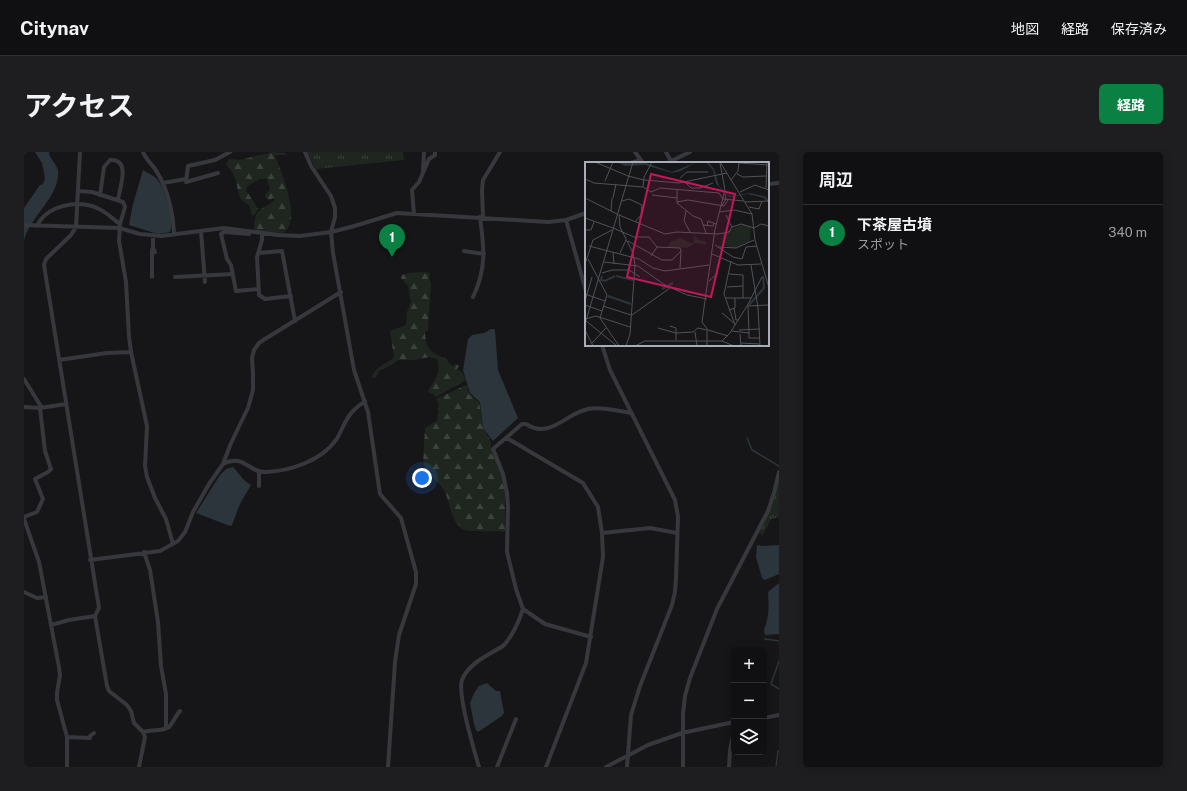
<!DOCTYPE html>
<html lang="ja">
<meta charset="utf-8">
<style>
:root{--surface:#101012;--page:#1e1e20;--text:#f1f3f6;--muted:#9c9d9f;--line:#303032;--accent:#0b8043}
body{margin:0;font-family:"Public Sans","Noto Sans JP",sans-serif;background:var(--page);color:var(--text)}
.controls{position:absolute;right:12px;bottom:12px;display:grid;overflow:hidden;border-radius:6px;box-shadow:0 2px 10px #0003}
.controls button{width:36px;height:36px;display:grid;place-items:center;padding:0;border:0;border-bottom:1px solid var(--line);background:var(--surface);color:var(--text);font:20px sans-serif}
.you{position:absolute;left:398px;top:326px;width:14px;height:14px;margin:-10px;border:3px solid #fff;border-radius:50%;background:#1a73e8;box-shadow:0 0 0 6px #1a73e833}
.badge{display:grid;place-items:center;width:26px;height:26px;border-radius:50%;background:var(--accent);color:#fff;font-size:13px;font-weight:700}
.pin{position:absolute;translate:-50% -33px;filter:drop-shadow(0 1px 2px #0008)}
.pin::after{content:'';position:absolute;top:21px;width:14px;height:12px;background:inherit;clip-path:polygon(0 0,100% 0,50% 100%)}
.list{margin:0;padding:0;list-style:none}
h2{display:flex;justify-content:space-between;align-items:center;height:52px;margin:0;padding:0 16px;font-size:17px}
h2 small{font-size:13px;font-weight:400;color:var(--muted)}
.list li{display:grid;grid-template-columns:26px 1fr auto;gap:12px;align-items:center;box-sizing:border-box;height:56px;padding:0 16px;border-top:1px solid var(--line)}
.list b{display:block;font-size:15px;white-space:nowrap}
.list p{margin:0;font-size:13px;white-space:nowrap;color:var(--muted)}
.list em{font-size:13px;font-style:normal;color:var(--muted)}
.icon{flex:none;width:22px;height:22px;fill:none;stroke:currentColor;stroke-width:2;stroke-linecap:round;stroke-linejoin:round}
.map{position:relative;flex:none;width:755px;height:615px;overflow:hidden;border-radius:6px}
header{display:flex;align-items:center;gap:24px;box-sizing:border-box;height:56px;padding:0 20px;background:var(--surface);border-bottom:1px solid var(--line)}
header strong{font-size:19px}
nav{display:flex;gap:22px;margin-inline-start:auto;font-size:14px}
.intro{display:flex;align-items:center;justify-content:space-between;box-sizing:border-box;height:96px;padding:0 24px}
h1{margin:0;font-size:28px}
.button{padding:10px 18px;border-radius:6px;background:var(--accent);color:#fff;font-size:14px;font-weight:700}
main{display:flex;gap:24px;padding:0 24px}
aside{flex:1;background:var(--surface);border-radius:6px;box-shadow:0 2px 10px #0003}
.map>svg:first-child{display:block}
.grass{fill:url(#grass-tufts)}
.forest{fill:url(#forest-firs)}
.water{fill:#2c353c}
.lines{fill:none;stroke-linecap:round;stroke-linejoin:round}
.stream{stroke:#2c353c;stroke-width:1.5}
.street{stroke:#37383d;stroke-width:4}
.inset-river{fill:none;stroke:#2c353c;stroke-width:2}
.inset-road{fill:none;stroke:#505258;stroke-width:1}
.view{fill:#c2185b;fill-opacity:0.15;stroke:#c2185b;stroke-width:2}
.inset-edge{fill:none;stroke:#a8adb8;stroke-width:2}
</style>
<header>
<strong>Citynav</strong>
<nav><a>地図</a><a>経路</a><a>保存済み</a></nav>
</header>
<div class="intro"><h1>アクセス</h1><a class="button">経路</a></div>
<main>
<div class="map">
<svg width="755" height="615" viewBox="0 0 755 615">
<defs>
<pattern id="grass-tufts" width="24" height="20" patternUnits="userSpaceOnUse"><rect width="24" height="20" fill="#1e261f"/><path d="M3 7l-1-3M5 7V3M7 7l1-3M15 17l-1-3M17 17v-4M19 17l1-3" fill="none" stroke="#3c433d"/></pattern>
<pattern id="forest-firs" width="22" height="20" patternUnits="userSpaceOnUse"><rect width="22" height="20" fill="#1e261f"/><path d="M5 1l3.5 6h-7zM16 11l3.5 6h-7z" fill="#3c433d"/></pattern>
</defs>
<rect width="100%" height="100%" fill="#161618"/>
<path class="grass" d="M 283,0 L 379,0 L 380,8 L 292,17 Z
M 755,328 L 755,365 L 747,367 L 739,383 L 735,381 L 749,351 Z"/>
<path class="forest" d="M 249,0 L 261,1 L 263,3 L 251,3 C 257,21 279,68 259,81 L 230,79 C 231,74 230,70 231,66 C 234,56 244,54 251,48 L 249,46 L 245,48 L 242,46 L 241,43 L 246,38 L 243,27 L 236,27 L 223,34 L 222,38 L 234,57 L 230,64 L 228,63 L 225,53 C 212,47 215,37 211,26 C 209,20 205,16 202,12 L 205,7 L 216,8 Z
M 400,120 L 406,121 L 405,126 L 407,132 L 404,178 L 401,180 C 402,200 408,200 424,208 L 424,211 L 426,211 L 428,214 L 432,212 L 435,214 L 433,217 L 438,220 L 442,228 L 412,245 L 409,242 L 404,240 C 409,228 419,221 413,207 L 405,205 L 391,208 L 375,208 L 360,217 L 356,218 L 352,226 L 348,226 C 349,215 364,212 370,205 L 366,179 L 382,173 L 383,160 L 387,150 L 384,134 L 377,126 L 378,123 L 385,121 Z
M 442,233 L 444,235 L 445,242 L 455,250 L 459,276 L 467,290 L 467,297 L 478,322 L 481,342 L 481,380 C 473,379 446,380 441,378 C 427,372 426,351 421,340 C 416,330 405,324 400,313 C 398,307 401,284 401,276 L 413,269 L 415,252 L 412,247 Z"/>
<path class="water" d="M 11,0 L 25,0 L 25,2 C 27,7 33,13 34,19 C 36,45 5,65 0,89 L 0,56 L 16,33 L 19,32 L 21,26 L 18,11 Z
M 119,18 C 123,21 129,23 132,26 C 141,35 151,69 146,80 L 134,82 L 105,73 L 109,52 Z
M 467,177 L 470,177 L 471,178 L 474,218 L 494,266 L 469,289 L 459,276 L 456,250 L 446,241 L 439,218 L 444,187 L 448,183 L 460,181 Z
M 209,315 C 215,321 219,329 227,333 L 216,352 L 208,373 L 206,374 L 172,361 L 196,323 L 202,317 Z
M 733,393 L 738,394 L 755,393 L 755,422 L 741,428 L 738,426 L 732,405 Z
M 755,431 L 755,482 L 741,483 L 740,478 C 745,465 745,456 744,441 L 745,439 Z
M 463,531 L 472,539 L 476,539 L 480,561 L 478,564 L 454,580 L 452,578 L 450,572 L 446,551 L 450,541 L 455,534 Z"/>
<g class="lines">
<path class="stream" d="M 723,286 L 728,298 L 755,314
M 741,487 L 755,489
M 755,509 L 747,532 L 755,537
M 752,615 L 754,599 L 755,599"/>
<path class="street" d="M 56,0 L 52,75 L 47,83 L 22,107 L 20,113 L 75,456 L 71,464 L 83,534 L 85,539 L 103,553 L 107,559 L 110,571 L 119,580 L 121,585 L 115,615
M 119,0 C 122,8 129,13 133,20 C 145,40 149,60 150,82
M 281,0 L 287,14 L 307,44 L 311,56 L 311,65 L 307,80 L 309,101 L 330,218 L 344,260 L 356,342 L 377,366 L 392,420 L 392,432 L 375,483 L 371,510 L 364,615
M 611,0 L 619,11
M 642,0 L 647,9
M 606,11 L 617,8
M 643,11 L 666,0
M 399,19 L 400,0
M 194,21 L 162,30 L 164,14 L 191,8 L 206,0
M 139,31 L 162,27
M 744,32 L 755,31
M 54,39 L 68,40 L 99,50 L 101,55 L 96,72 L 95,89 L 102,130 L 105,185 L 107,200 L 123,274 L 121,314 L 123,325 L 131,346 L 142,367 L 149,392
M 76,43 L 80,15 L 86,8 C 107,6 96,35 94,48
M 390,62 L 388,38 L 395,30 L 405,7 L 411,3 L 411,0
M 459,65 L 458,38 L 459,28 L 476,0
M 542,68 L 562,139
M 0,73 L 95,76 L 116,82 L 137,84 L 200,76 L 254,83 L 276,84 L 307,80 L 327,75 L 373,61 L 524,70 L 542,68 L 562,61
M 13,74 C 22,54 53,47 73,56 C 81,59 89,67 96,72
M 177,79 L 181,130
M 238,81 L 238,88 L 233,105 L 235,143 L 241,147 L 267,144
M 225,82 L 200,80 L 197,82 L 203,107 L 207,113 L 212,139 L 234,137
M 129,83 L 129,96 L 131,100
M 440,99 L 460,102
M 234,101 L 258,99 L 271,169
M 128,125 L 128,98 L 129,96
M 151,125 L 209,122
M 449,145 C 463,116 460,95 456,65
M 578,193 L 586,218 L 651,348 L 654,365 L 652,426 L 651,440 L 648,453 L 616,534 L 607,563 L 603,615
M 35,208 L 83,201 L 107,200
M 0,227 L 18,256
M 0,255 L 16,256 L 42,252
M 483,286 L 559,331 L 574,355 L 578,381 L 579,405 L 562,511 L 522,615
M 199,312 C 203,310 208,308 214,309 C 224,311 230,321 242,320 C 266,319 297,309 312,288 C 318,279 321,267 329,259 C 333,255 337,252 341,249
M 235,334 L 235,320
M 0,365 L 13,360 L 19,347 L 11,327 L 24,320 L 27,317 L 21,299 L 16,256
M 0,367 L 15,410 L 35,515 L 36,523 L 33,541 L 33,548 L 43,585 L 43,615
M 578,381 L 626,376 L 653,381
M 120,400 L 126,418 L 134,470 L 137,514 L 142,542 L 142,576
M 66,408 L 136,399 L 154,389 L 161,380 L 169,360 L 185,332 L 199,312 L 207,291 L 224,256 L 229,238 L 229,221 L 228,206 L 230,198 L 235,191 L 241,187 L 317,140
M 0,440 L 13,446 L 22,445
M 27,473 L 45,468 L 71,464
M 567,485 L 521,472 L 499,457 L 492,437 L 483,400 L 484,355 L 483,341 L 479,322 L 469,297 L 498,272 L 502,272 C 526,288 542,261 564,257 C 577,254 594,259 607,261
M 740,566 L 755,563
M 119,580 C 125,578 141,579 145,575 C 149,571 152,563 156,559
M 43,585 L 66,586 L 66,584 L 70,581
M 455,615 C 450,598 433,542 438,528 C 443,515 456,507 467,501 C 471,498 477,496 480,493 C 489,483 495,469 499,457
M 473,615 L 492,567
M 582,615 L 624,593 L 658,581 L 710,570
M 659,615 L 659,562 L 661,544 L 666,526 L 693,457 L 744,359 L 750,341 L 755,320
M 705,615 L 706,598 L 710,579"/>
</g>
<g transform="translate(561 10)">
<rect width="184" height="184" fill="#161618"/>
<path d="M 158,62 L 166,65 L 165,79 L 150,86 L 137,83 L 138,71 Z" fill="#1e261f"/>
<path d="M 108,72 L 114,78 L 121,79 L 121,83 L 111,81 L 102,86 L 83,85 L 85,80 L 95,76 L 109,82 ZM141 79a6 6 0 1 1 12 0a6 6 0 1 1-12 0Z" fill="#1e261f"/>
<path d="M 32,0 L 61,1 L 87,10 L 112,0 L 96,9 L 87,11 L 60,3 L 40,4 ZM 121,0 L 123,0 L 129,7 L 134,24 L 145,34 L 165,31 L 179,34 L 184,38 L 184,41 L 179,36 L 163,32 L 145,35 L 131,22 L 128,8 Z" fill="#2c353c"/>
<path class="inset-river" d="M 17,114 L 16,118 L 20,119 L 30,114M 31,114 L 48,118M 77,127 L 88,121M 23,134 L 46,142M 164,143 L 179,126 L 178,114"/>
<path class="inset-road" d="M 10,0 L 43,14 L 59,18M 135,0 L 167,52 L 170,78 L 184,126M 135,1 L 140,28 L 130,67 L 117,160 L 123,168 L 143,174M 154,1 L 184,3M 152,12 L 158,15 L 181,14M 95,16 L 102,10 L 123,10M 0,17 L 9,21 L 58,25 L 66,30 L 75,26 L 134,31 L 138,37 L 159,39M 59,18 L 94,21 L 142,11M 146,18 L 153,9 L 154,0M 20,19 L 28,0M 100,20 L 106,26 L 115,26M 58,25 L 59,15 L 67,0M 115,26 L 128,21M 181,26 L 182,0M 92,28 L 92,41 L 108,54 L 116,57 L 121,71M 155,30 L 170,23 L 184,28M 67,33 L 92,36M 0,36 L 32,52M 28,36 L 31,22M 37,39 L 44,37 L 57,43 L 56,53 L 50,60M 92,40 L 103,38 L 139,44 L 143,38M 160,40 L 184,39M 137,43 L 141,37 L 140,32M 164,45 L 174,47 L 177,39M 26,49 L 27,36M 101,49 L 99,59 L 105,70M 134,50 L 149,48 L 167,52M 34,52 L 35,65 L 48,91 L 50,103 L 45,172 L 41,184M 34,53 L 80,72 L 92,70 L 133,72 L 144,70 L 147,65 L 156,62 L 169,66 L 176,62 L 184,64M 141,53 L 147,65M 0,56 L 28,66M 118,63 L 128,64 L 129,61M 122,64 L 123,59 L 131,62M 28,66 L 49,75 L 64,75 L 72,85M 0,68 L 6,68 L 9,60M 43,79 L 77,98 L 87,98 L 96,89M 130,83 L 148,95 L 157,97M 4,84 L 54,97 L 68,106 L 80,109 L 124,103M 134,85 L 151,86 L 169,78M 28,90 L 29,102M 35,91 L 41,78M 127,92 L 153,103 L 176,102M 66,94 L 72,85 L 95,86 L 96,89M 3,97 L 22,133 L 15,156 L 34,184M 157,97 L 161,85 L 172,84M 146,99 L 139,132 L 150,163M 19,100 L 53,104 L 80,123 L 102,133 L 122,137M 0,102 L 8,78 L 27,68M 166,103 L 173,146 L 175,184M 95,106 L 96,89M 17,111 L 27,108 L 44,108 L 55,115M 144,112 L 158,113 L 158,136M 124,119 L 133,111M 142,125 L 158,124M 0,132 L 20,139M 141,136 L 166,136M 0,139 L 7,115M 0,143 L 17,149M 18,144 L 46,153M 163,144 L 164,171M 163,144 L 183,143M 149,146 L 151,158 L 153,158M 144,148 L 150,146 L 150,136M 137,151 L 149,161M 47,153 L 85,126M 0,157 L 11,154 L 45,165M 1,159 L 32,184M 0,162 L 48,0M 85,164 L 91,166 L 91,178M 73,166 L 91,171M 0,168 L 8,184M 154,168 L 175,167M 147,169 L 164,171 L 164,176 L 175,176M 110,170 L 112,184M 91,171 L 108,170 L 113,166 L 122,168M 155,172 L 156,184M 137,179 L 149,184M 7,181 L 21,166M 156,181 L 175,182M 50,184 L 60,179 L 137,179 L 145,171 L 162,144 L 177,115M 122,184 L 122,168"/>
<path class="view" d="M 66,12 L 150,32 L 126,135 L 42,115 Z"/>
<rect width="184" height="184" class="inset-edge"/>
</g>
</svg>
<div class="controls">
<button>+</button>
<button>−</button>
<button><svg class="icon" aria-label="layers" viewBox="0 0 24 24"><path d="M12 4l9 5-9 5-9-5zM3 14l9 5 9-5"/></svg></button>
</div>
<div class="you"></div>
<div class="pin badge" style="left:368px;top:105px">1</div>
</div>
<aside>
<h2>周辺<small></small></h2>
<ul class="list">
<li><span class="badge">1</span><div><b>下茶屋古墳</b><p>スポット</p></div><em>340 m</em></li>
</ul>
</aside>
</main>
